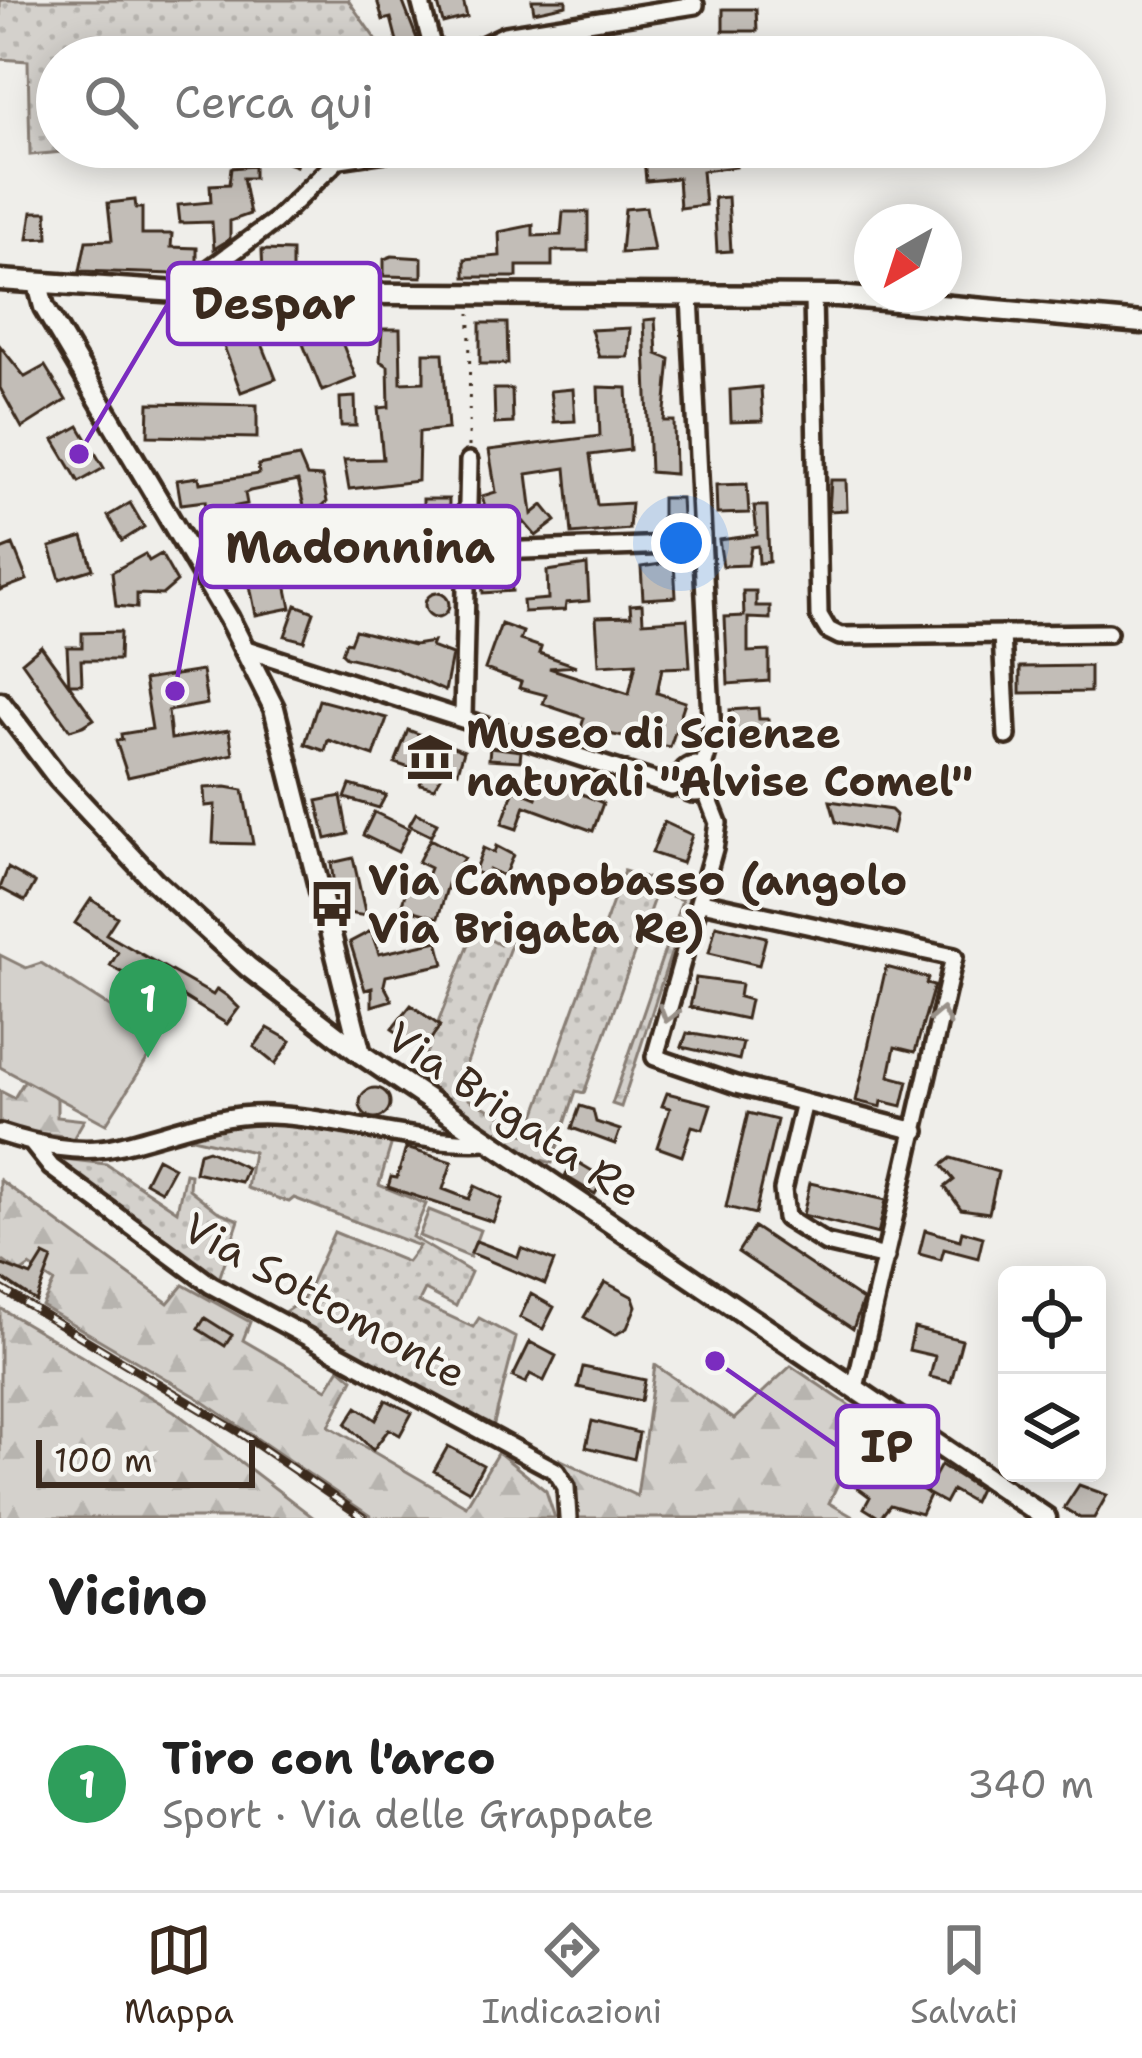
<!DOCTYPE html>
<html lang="it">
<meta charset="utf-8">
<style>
:root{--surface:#fff;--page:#f6f6f6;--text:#222;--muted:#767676;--line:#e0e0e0;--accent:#3b2a1e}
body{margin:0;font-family:"Shantell Sans",sans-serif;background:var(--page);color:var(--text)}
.controls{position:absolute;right:36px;bottom:36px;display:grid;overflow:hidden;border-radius:18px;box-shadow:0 6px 30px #0003}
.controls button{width:108px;height:108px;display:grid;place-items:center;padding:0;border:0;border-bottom:3px solid var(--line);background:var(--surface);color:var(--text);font:60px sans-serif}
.compass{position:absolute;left:854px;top:204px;width:108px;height:108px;border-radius:50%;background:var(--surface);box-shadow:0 6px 30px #0003;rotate:219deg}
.scale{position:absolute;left:36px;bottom:30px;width:219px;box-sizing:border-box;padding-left:12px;border:6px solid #3b2a1e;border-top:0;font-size:33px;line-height:42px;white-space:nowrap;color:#3b2a1e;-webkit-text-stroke:9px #f6f6f2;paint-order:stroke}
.you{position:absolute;left:681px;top:543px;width:42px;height:42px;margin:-30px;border:9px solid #fff;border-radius:50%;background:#1a73e8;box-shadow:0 0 0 18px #1a73e833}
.badge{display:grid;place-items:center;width:78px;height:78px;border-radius:50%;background:var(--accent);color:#fff;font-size:39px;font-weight:700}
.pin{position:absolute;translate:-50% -99px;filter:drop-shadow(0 3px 6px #0008)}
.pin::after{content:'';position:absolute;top:63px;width:42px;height:36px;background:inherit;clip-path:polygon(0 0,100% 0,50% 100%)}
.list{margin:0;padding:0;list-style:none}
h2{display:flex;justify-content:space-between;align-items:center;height:156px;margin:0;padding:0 48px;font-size:51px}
h2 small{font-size:39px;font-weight:400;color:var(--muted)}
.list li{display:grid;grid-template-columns:78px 1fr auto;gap:36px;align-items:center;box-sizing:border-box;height:216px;padding:0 48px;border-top:3px solid var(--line)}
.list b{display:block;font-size:45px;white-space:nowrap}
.list p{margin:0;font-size:39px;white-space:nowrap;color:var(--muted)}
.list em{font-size:39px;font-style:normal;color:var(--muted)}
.icon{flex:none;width:66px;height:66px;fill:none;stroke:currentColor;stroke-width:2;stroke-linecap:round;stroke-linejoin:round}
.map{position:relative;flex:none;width:1142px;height:1518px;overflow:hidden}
.search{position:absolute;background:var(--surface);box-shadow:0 6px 30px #0003;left:36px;right:36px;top:36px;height:132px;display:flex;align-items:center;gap:30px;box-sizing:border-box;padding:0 42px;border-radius:66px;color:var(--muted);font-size:45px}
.sheet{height:372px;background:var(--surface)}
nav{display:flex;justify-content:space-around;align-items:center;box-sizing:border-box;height:168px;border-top:3px solid var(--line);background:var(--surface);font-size:33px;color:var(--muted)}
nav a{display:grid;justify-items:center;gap:6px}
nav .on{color:var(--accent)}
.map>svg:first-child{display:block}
.grass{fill:url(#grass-dots);stroke:#887e75;stroke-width:3}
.forest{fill:url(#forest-firs);stroke:#887e75;stroke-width:3}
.green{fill:#d4d1cc;stroke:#887e75;stroke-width:3}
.building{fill:#c2bdb7;stroke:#3b2a1e;stroke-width:3}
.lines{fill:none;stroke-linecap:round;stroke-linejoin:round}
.minor-casing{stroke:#3b2a1e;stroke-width:24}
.major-casing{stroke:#3b2a1e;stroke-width:27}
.path{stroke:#3b2a1e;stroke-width:3;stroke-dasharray:3 9;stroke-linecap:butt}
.minor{stroke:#f6f6f2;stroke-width:15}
.major{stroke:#f6f6f2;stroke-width:18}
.rail-casing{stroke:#3b2a1e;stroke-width:9}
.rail{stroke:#f6f6f2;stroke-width:4.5;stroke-dasharray:14;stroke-linecap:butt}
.oneway{stroke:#989088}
.labels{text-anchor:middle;stroke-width:9;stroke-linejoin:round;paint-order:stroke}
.poi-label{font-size:42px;font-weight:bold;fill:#3b2a1e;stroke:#f6f6f2;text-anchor:start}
.street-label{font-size:42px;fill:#3b2a1e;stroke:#f6f6f2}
.leader{fill:none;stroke:#7b2cbf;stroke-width:4.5}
.callout-dot{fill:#7b2cbf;stroke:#f6f6f2;stroke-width:4.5}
.callout{fill:#f6f6f2;stroke:#7b2cbf;stroke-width:4.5}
.callout-label{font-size:45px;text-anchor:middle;font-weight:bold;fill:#3b2a1e}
</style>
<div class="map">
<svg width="1142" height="1518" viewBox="0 0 1142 1518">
<defs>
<pattern id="grass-dots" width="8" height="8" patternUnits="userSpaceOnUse" patternTransform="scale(3)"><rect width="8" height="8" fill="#d4d1cc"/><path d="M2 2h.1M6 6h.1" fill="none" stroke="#b7b4af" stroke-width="1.8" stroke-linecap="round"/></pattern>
<pattern id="forest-firs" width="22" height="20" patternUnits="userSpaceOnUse" patternTransform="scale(3)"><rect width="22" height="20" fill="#d4d1cc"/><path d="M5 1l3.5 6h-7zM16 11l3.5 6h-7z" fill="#b7b4af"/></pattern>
</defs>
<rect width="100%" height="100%" fill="#efeeea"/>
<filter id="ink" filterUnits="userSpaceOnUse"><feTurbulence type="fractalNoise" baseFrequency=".00833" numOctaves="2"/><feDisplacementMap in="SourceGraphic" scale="24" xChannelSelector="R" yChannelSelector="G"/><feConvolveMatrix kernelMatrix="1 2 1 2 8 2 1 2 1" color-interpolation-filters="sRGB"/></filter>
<g filter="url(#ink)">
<path class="grass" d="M 0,0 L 348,0 L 388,57 L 57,57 L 57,147 L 115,147 L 30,155 L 28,61 L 0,59 Z
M 624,871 L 691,892 L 621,1107 L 612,1104 L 682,900 L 657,890 L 584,1093 L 576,1091 L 552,1163 L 526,1156 L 416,1079 L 474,931 L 500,945 L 515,934 L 460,1081 L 468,1099 L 504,1117 L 504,1125 L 528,1135 Z
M 278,1123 L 392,1142 L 379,1185 L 426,1204 L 412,1237 L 471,1272 L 456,1306 L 425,1290 L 419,1302 L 473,1327 L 479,1318 L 516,1338 L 493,1427 L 283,1313 L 303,1300 L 334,1232 L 407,1262 L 419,1246 L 294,1198 L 289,1202 L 247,1188 L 253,1152 L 175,1134 L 225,1124 Z
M 64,1159 L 106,1164 L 177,1211 L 185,1173 L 190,1174 L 189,1189 L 217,1211 L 239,1220 L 218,1282 L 56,1162 Z"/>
<path class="forest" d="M 25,1080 L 57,1097 L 57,1117 L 84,1120 L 73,1139 C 48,1130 24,1136 0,1127 L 0,1091 L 14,1098 Z
M 0,1180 L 168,1303 L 183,1285 L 250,1322 L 243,1340 L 327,1389 L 340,1368 L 353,1379 L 329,1426 L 466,1506 L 498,1452 L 546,1491 L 555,1518 L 373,1518 L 195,1396 L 42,1306 L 54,1282 L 30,1266 L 20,1273 L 0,1259 Z
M 0,1308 L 174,1411 L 314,1518 L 0,1518 Z
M 655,1365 L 734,1419 L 791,1366 L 868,1418 L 829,1503 L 855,1518 L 577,1518 L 574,1488 L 561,1460 L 637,1496 Z"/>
<path class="green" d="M 0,955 L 26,968 L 41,963 L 160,1039 L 106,1124 L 0,1067 Z
M 429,1210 L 480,1230 L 470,1257 L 419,1236 Z"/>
<path class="building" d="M 377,0 L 402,0 L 419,44 L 399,49 L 391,18 L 383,20 Z
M 437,0 L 463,0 L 467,17 L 443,23 Z
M 532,0 L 566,0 L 566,5 L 534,12 Z
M 723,9 L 756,9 L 757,31 L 723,31 Z
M 548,40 L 549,48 L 572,43 L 575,57 L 527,57 L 525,44 Z
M 280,147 L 302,147 L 296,166 L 276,159 Z
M 557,147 L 593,147 L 593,153 L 588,154 L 589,163 L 575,164 L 570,157 L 559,159 Z
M 628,147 L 657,148 L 658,155 L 735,150 L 736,167 L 702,171 L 705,205 L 680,208 L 678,178 L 646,181 L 644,158 L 632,159 Z
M 254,166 L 254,178 L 243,178 L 250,214 L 230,221 L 230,239 L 214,249 L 212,222 L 180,223 L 178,205 L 211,202 L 210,185 L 229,184 L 231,168 Z
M 728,197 L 731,251 L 717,252 L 714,198 Z
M 135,200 L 136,208 L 142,208 L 142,234 L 172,234 L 171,247 L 197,248 L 197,264 L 175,274 L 80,271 L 86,241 L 112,240 L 108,203 Z
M 646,207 L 654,251 L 621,253 L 625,209 Z
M 32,212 L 47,212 L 48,238 L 28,239 Z
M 563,212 L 588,212 L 588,251 L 552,251 L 552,266 L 517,266 L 517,277 L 465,277 L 465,259 L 500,256 L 499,232 L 533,225 L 533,236 L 561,235 Z
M 262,250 L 292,251 L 292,275 L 263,274 Z
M 392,256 L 422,258 L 422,277 L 384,276 L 384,259 Z
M 655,319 L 657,354 L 670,359 L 664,421 L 674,421 L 675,474 L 650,472 L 644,320 Z
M 480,323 L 507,323 L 508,364 L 480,364 Z
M 630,328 L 628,357 L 599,357 L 591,330 Z
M 382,329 L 400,329 L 401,383 L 424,382 L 424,353 L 443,353 L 448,429 L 419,432 L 418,481 L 349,489 L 344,460 L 383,459 L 378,408 L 389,407 L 388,366 L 380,361 Z
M 337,330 L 356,378 L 322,391 L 303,344 Z
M 257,331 L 276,379 L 241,392 L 223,344 Z
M 0,346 L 25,377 L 45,366 L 66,400 L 22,428 L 0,388 Z
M 598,387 L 627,388 L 630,450 L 590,455 L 597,505 L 631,503 L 629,529 L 572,534 L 566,468 L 527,474 L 532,514 L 543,505 L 556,521 L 536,536 L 524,522 L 501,539 L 483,519 L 487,515 L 482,496 L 496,492 L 489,450 L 600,436 Z
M 761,387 L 763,421 L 731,422 L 730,390 Z
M 494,389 L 512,389 L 513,423 L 495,424 Z
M 573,389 L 575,421 L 554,422 L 550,391 Z
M 355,397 L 356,426 L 341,426 L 340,398 Z
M 149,403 L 257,405 L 257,438 L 148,436 Z
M 79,426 L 104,468 L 79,482 L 54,440 Z
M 299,457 L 307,476 L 322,477 L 327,502 L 321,507 L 305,510 L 298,481 L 250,491 L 245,493 L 247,504 L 207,512 L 205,501 L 181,504 L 177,480 L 199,477 L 200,483 L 259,474 L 258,465 Z
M 831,480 L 846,480 L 847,510 L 829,511 Z
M 747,484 L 749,513 L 717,514 L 716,485 Z
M 662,498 L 681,498 L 682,516 L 662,517 Z
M 423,499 L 449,499 L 448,565 L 422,565 L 424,517 L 393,518 L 392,506 L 423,505 Z
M 130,503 L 144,527 L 122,541 L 108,516 Z
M 754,506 L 767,506 L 769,562 L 759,563 L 758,546 L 751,547 L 748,565 L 723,566 L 719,540 L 757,535 Z
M 83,537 L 93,569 L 60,579 L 50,547 Z
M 13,545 L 27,580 L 0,590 L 0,550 Z
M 145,554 L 149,561 L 161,554 L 177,582 L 162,595 L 137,594 L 137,608 L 116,606 L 112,572 Z
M 674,562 L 676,597 L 643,599 L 641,567 Z
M 587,565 L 589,601 L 566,603 L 565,610 L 524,612 L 523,601 L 548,599 L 547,571 Z
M 510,567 L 512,591 L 483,593 L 481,568 Z
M 285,579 L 291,608 L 256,615 L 250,586 Z
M 743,591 L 756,591 L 756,606 L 770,606 L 770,619 L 748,618 L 748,652 L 769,651 L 769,681 L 728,684 L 725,617 L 744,616 Z
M425 605a12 12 0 1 1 24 0a12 12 0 1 1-24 0Z
M 642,604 L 643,622 L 687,619 L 690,667 L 662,668 L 657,693 L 685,702 L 670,747 L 581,728 L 584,718 L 543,704 L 546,695 L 519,688 L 521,682 L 485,669 L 501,624 L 523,632 L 520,640 L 541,647 L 539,653 L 576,666 L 549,668 L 629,694 L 636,663 L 599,665 L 596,617 L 631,616 L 630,605 Z
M 296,605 L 314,612 L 304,641 L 285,636 Z
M 355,630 L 414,645 L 433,642 L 431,647 L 452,655 L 445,691 L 393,668 L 346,657 L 342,653 L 346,642 L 350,643 Z
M 120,632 L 119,660 L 81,660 L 82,684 L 69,684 L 67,647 L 82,647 L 82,633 Z
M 41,646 L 94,719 L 83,726 L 70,730 L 22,662 Z
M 1090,666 L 1090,692 L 1020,693 L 1020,667 Z
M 202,671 L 207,704 L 168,711 L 171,739 L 229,730 L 233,754 L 128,777 L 116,741 L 122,740 L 121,734 L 152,729 L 144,680 Z
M 319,700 L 387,718 L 374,756 L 328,740 L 325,751 L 305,744 Z
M 758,708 L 759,719 L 768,719 L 769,734 L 731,736 L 730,710 Z
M 408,730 L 464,751 L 458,771 L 447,767 L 434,788 L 420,784 L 424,773 L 395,763 Z
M 490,747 L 521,751 L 520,761 L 489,759 Z
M 543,777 L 603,803 L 593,831 L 525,806 L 517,829 L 502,824 L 514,789 L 536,798 Z
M 350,785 L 386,795 L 379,808 L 345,798 Z
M 226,787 L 243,790 L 253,844 L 213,843 L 215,805 L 205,806 L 204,788 Z
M 341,796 L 348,834 L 326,839 L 317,801 Z
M 830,801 L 891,810 L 896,815 L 892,833 L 836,822 Z
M 374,812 L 409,829 L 398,852 L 363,835 Z
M 416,813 L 437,823 L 431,836 L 409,825 Z
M 664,822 L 692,835 L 682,863 L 652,853 Z
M 430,839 L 464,858 L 450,878 L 438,918 L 401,907 L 408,884 L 422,889 L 430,868 L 418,862 Z
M 496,846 L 513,855 L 504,876 L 489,869 L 486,876 L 474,872 L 483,848 L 494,853 Z
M 353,858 L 366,916 L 341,912 L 333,878 L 331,863 Z
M 8,868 L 35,883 L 25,901 L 0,888 Z
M 91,899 L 117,917 L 106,934 L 213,995 L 217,989 L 227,996 L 239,1008 L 227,1024 L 150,976 L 146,985 L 110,966 L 118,952 L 75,923 Z
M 716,925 L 766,937 L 759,965 L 709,953 Z
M 371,931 L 379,954 L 438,941 L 444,964 L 386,976 L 384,985 L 392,1000 L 372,1006 L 372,988 L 365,990 L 350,942 Z
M 886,967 L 928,978 L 926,984 L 934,986 L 915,1052 L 895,1047 L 889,1076 L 908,1081 L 902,1106 L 882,1101 L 881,1107 L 856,1101 Z
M 696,978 L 741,984 L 739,997 L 750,1000 L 746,1019 L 690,1007 Z
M 411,1005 L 440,1026 L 423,1050 L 392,1029 Z
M 268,1028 L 291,1041 L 275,1064 L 254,1047 Z
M 687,1033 L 743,1043 L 739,1060 L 682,1047 Z
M360 1103a15 15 0 1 1 30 0a15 15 0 1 1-30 0Z
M 667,1093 L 711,1104 L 703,1129 L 692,1126 L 682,1156 L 657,1147 L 670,1108 L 662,1106 Z
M 580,1106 L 593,1110 L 596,1122 L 620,1130 L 615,1144 L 572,1128 Z
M 748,1113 L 777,1120 L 755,1214 L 726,1207 Z
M 406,1148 L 452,1162 L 443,1189 L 469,1199 L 475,1186 L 502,1199 L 493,1222 L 388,1187 L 391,1177 L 397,1178 Z
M 208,1150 L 247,1168 L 241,1182 L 195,1172 L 199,1153 Z
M 157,1158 L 174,1167 L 161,1191 L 145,1182 Z
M 951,1158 L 998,1172 L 989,1213 L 961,1209 L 945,1187 L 954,1180 L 942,1165 Z
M 574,1160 L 604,1178 L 595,1194 L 565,1176 Z
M 810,1183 L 886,1200 L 878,1234 L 803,1215 Z
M 754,1227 L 863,1300 L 853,1329 L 738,1252 Z
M 925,1230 L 960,1240 L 962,1231 L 983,1237 L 978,1258 L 944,1249 L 941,1260 L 919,1254 Z
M 476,1241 L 518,1257 L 521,1248 L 554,1261 L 545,1284 L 471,1253 Z
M 44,1255 L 52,1259 L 36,1301 L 0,1277 L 0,1264 L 31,1276 Z
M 605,1282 L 633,1297 L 636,1306 L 627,1328 L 615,1335 L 584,1317 Z
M 531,1294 L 554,1307 L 543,1329 L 520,1317 Z
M 205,1318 L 232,1335 L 225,1346 L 198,1329 Z
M 914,1328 L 962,1340 L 951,1382 L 930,1377 L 935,1356 L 909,1350 Z
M 530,1342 L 556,1356 L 544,1381 L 530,1374 L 526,1383 L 513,1377 Z
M 583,1367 L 645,1380 L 641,1401 L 578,1387 Z
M 386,1400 L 412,1413 L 400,1435 L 389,1429 L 373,1450 L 346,1424 L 357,1407 L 376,1420 Z
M 592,1421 L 639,1433 L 634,1459 L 586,1447 Z
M 448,1446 L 483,1465 L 469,1491 L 434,1471 Z
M 871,1462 L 880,1468 L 884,1464 L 926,1492 L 941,1465 L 979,1489 L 973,1502 L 952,1490 L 945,1503 L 927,1493 L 930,1495 L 921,1514 L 890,1505 L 880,1518 L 864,1508 L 870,1497 L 855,1486 Z
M 1079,1485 L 1107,1495 L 1094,1518 L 1080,1518 L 1064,1508 Z"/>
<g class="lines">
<defs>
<path id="minor" d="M 420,0 L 435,57
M 459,57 L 505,35 L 695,5
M 340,159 L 420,147
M 193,293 L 195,280 L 275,221 L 351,147
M 690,296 L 712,736 L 703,767
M 813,296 L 819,615 L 828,630 L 840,636 L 1108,633
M 468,552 L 702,544
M 1002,634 L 1007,736
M 246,649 L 672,787 L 681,783
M 463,717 L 469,461
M681 779a14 14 0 1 1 28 0a14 14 0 1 1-28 0Z
M 705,790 L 718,823 L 714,849 L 655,1057 L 736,1085 L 916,1131
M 702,902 L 954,957 L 855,1388
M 804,1102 L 783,1190 L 786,1218 L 826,1243 L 886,1257
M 0,1133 C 37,1145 79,1155 117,1146 C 170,1134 215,1113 270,1115 C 344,1118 414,1145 488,1141
M 32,1143 L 51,1167 L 211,1285 L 556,1471 L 566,1487 L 568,1518"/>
<path id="major" d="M 0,280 L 193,293 L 838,296 L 1142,323
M 38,284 L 44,307 L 229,619 L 274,708 L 361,1054
M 0,702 L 58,778 L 154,881 L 248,967 L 361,1054 L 1046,1518"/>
</defs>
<use href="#minor" class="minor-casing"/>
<use href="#major" class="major-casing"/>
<path class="path" d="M 469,447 L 470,313"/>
<use href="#minor" class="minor"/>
<use href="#major" class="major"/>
<defs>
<path id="rail" d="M 0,1288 L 239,1432 L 364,1518"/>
</defs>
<use href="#rail" class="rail-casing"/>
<use href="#rail" class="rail"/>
</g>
<defs><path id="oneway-chevron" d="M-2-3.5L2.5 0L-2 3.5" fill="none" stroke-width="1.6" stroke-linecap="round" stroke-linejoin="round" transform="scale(3)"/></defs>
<g class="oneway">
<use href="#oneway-chevron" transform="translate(668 1014) rotate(107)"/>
<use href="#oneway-chevron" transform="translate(941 1016) rotate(-78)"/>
</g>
</g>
<defs>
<symbol id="museum-bare" viewBox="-9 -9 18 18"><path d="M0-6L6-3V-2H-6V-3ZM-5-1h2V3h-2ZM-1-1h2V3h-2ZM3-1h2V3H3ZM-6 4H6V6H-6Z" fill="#3b2a1e" stroke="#f6f6f2" stroke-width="2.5" paint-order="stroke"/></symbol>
<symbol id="bus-bare" viewBox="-9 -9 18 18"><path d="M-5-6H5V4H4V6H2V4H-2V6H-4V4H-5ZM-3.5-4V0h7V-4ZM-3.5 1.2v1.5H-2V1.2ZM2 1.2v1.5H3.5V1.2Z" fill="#3b2a1e" stroke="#f6f6f2" stroke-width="2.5" paint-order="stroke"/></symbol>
</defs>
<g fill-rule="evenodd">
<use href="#museum-bare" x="397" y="724" width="66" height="66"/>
<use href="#bus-bare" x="299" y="871" width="66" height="66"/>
</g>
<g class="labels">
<g class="poi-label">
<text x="466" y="748">Museo di Scienze<tspan x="466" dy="48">naturali "Alvise Comel"</tspan></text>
<text x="368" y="895">Via Campobasso (angolo<tspan x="368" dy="48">Via Brigata Re)</tspan></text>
</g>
<g class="street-label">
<text transform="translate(514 1114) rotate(34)" y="15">Via Brigata Re</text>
<text transform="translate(325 1300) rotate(29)" y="15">Via Sottomonte</text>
</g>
</g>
<path class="leader" d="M79 454L168 304M175 691L201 547M715 1361L837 1446"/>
<g class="callout-dot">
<circle cx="79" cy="454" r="12"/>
<circle cx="175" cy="691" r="12"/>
<circle cx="715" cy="1361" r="12"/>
</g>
<g class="callout">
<rect x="168" y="263" width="212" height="81" rx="12"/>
<rect x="201" y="506" width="318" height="81" rx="12"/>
<rect x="837" y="1406" width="101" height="81" rx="12"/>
</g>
<g class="callout-label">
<text x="274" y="319">Despar</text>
<text x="360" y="563">Madonnina</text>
<text x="887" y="1462">IP</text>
</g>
</svg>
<div class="controls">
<button><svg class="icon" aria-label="locate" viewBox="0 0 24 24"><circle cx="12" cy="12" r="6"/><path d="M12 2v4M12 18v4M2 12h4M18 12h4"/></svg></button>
<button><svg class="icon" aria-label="layers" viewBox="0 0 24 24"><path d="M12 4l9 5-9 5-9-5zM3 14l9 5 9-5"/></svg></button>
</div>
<svg class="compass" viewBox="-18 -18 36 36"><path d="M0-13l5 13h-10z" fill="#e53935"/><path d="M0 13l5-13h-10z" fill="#767676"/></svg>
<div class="scale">100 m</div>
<div class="you"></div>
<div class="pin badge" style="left:148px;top:1058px;background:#2e9e5b">1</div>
<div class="search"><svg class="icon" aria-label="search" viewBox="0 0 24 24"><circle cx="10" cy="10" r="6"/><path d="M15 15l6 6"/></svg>Cerca qui</div>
</div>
<section class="sheet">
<h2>Vicino<small></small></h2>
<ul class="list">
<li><span class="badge" style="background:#2e9e5b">1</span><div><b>Tiro con l'arco</b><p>Sport · Via delle Grappate</p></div><em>340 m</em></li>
</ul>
</section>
<nav>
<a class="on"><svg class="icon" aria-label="map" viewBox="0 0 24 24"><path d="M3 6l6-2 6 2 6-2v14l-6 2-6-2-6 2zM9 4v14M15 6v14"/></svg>Mappa</a>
<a><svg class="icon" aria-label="directions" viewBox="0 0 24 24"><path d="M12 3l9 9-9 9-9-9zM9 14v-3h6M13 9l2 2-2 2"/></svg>Indicazioni</a>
<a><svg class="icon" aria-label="saved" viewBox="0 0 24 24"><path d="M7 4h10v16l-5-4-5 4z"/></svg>Salvati</a>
</nav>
